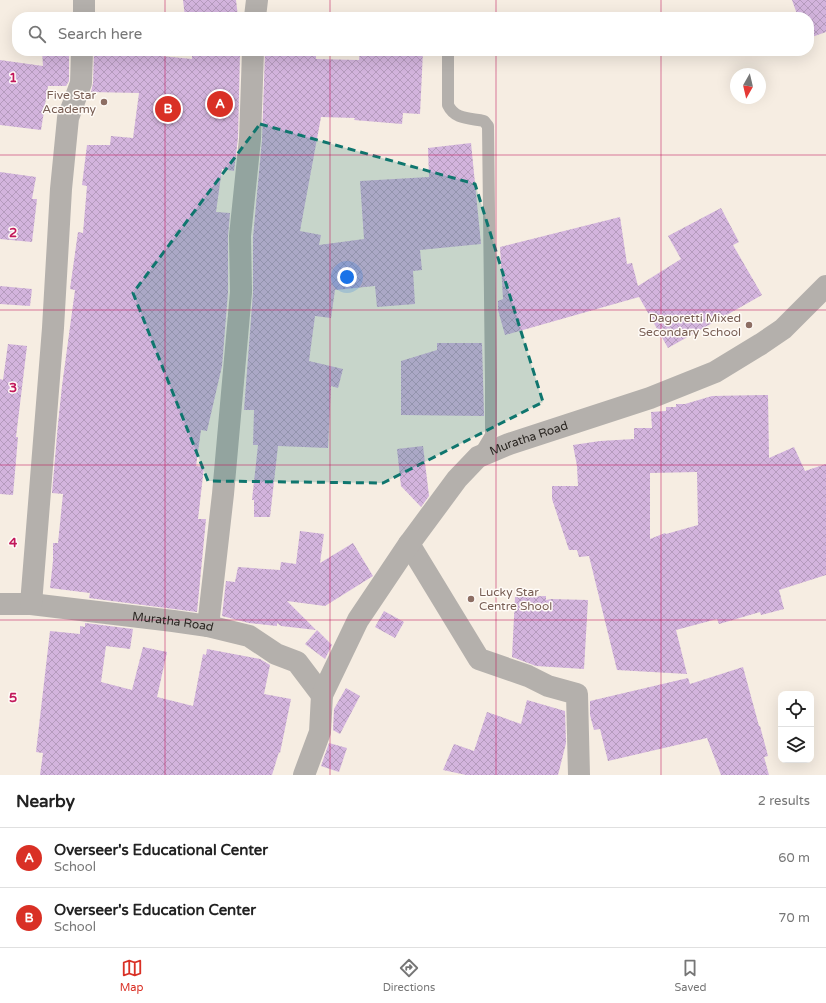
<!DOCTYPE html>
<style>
:root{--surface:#fff;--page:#f6f6f6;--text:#222;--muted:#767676;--line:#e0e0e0;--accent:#d93025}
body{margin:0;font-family:"Varela Round",sans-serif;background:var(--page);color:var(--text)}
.controls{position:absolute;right:12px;bottom:12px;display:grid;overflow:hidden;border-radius:8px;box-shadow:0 4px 16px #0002}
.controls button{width:36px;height:36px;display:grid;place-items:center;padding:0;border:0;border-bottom:1px solid var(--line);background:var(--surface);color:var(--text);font:20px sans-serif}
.compass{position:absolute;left:730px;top:68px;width:36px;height:36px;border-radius:50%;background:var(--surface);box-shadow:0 4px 16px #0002;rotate:188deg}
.you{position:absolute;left:347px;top:277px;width:14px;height:14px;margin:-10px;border:3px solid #fff;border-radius:50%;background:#1a73e8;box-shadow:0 0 0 6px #1a73e833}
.badge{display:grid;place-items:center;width:26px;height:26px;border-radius:50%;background:var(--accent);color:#fff;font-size:13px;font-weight:700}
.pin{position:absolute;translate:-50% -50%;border:2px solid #fff;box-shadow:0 1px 4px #0006}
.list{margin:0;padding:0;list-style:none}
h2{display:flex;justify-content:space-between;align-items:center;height:52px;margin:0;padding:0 16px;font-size:17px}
h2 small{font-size:13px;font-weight:400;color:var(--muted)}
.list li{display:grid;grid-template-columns:26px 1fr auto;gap:12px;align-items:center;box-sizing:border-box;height:60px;padding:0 16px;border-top:1px solid var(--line)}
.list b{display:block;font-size:15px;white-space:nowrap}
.list p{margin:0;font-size:13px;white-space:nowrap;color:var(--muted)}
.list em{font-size:13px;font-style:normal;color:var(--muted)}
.icon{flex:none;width:22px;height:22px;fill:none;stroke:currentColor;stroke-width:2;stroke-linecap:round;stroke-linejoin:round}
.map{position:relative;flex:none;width:826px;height:775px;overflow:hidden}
.search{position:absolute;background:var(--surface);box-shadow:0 4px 16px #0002;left:12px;right:12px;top:12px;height:44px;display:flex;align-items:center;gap:10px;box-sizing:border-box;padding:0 14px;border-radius:16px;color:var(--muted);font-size:15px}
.sheet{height:172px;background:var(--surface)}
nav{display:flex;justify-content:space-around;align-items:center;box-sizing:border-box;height:56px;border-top:1px solid var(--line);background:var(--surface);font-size:11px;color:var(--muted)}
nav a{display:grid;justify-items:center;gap:2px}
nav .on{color:var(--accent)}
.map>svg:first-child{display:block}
.building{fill:url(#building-cross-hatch);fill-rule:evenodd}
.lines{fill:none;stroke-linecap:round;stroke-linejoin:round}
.service{stroke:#b4b0ac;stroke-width:12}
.minor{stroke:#b4b0ac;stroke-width:22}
.marked{fill:#0f766e;fill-opacity:0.2;stroke:#0f766e;stroke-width:3;stroke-dasharray:8 5;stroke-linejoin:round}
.grid{fill:none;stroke:#c2185b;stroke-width:1;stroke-opacity:0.55}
.education-dot{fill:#8d6e63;stroke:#fffbf7;stroke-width:1.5}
.labels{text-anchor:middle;stroke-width:3;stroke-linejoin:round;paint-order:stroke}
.education-label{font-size:12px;fill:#785e54;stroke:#fffbf7;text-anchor:end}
.street-label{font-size:12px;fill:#2a2622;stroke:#fffbf7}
.grid-label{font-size:13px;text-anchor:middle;font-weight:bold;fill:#c2185b;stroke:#fffbf7;stroke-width:3;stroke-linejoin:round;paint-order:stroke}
</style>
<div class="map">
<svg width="826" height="775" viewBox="0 0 826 775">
<defs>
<pattern id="building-cross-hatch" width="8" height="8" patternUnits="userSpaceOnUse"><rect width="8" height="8" fill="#d3b4dd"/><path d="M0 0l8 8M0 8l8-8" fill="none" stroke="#b59bbd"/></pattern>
</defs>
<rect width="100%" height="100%" fill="#f6ede2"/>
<path class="building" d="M 183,0 L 236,0 L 238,17 L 185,17 Z
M 792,0 L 826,0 L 826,32 L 809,38 L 809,17 L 798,17 Z
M 42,51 L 69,51 L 69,81 L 66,86 L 48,86 L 41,130 L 0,125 L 0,60 L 43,66 Z
M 94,51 L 120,51 L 120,52 L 192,59 L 192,51 L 240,52 L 238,138 L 234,171 L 222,169 L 216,212 L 230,213 L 228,236 L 228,292 L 222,366 L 207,431 L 201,430 L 196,466 L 204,467 L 198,519 L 206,519 L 197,612 L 89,598 L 90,593 L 50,588 L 53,561 L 53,543 L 58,543 L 63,494 L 52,493 L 58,424 L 62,386 L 75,290 L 70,289 L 78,232 L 83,233 L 87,186 L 82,185 L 87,145 L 110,145 L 111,136 L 133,138 L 139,93 L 91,92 L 93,83 Z
M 360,51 L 423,51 L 420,114 L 403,113 L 402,124 L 354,120 L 355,118 L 321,117 L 300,231 L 321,235 L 319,245 L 364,239 L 360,181 L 429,177 L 428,148 L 471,143 L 481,244 L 420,250 L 422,270 L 413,271 L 415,304 L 377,307 L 375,286 L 335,290 L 331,318 L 315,316 L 309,361 L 343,369 L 338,388 L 331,386 L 328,448 L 278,446 L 270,517 L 254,517 L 254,500 L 252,500 L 258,445 L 253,445 L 254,410 L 244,410 L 253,293 L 253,237 L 262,140 L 265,52 L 316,53 L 316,59 L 359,60 Z
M 0,172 L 36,177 L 32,199 L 37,199 L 32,242 L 0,239 Z
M 721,208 L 739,242 L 733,245 L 762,295 L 668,348 L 639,297 L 505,335 L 498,310 L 498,301 L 503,299 L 500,247 L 620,217 L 627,264 L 632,263 L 638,286 L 681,259 L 668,236 Z
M 0,286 L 32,289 L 30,306 L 0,304 Z
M 437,343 L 482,343 L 484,416 L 401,415 L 401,361 L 437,350 Z
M 8,344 L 27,346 L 16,437 L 18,437 L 13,495 L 0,494 L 0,379 L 3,380 Z
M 768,395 L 769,458 L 794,447 L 805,471 L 826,464 L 826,575 L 779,590 L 784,609 L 761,615 L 760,612 L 719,624 L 717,619 L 676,630 L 687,674 L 617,670 L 589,556 L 579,557 L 577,550 L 569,550 L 552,499 L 552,486 L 578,486 L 577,466 L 573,445 L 600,441 L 634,439 L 634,428 L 652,428 L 651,412 L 666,411 L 666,407 L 676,407 L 676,404 L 685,404 L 712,396 ZM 697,472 L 698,525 L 666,534 L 665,533 L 650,539 L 650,473 Z
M 423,446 L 429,496 L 421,507 L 401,486 L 397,449 Z
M 300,531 L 324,534 L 320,563 L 353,543 L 373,576 L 325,606 L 287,601 L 316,630 L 281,626 L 277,623 L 277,626 L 249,623 L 222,616 L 226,581 L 235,582 L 238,567 L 280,570 L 281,562 L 296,564 Z
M 546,596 L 546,600 L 551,599 L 588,600 L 584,669 L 536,666 L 512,657 L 515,597 Z
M 384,611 L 404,622 L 395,638 L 375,627 Z
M 85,623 L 133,629 L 130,649 L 106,646 L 101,682 L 132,690 L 143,647 L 167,652 L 157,697 L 193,706 L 203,654 L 206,655 L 207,649 L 260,659 L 270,665 L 264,694 L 291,699 L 280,753 L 279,752 L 272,775 L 40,775 L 43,753 L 36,752 L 50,631 L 80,634 L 80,626 L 85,627 Z
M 317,630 L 332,645 L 325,659 L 305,644 Z
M 743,667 L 759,726 L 760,726 L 768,756 L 764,757 L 769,775 L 721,775 L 707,738 L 608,761 L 600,729 L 594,730 L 590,715 L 590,701 L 688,678 L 690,684 Z
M 346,688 L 360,696 L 340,734 L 333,730 L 334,709 Z
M 527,700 L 565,711 L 566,743 L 558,775 L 466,775 L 443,770 L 454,744 L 474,751 L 487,712 L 521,724 Z
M 329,743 L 347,748 L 339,772 L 321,766 Z"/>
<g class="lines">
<path class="service" d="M 448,51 L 448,105 C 455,120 470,118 484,121 L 488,126 L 491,383 L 491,435 L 479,455"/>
<g class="minor">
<path d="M 84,17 L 84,0"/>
<path d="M 255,17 L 257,0"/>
<path d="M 409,544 L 479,659 L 528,676 L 548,686 L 577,694 L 579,775"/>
<path id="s1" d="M 0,604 L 31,604 L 173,621 L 208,626 L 249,636 L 276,654 L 297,662 L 322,695"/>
<path d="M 31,604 L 53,328 L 61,189 L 68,118 L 81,83 L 82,51"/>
<path d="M 208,626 L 223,494 L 241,292 L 240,236 L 250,139 L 253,51"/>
<path id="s2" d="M 304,775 L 320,732 L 322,695 L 358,620 L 409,544 L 457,479 L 478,457 L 509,444 L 650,398 L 715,372 L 761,344 L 783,329 L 826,286"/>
</g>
</g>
<path class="marked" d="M 260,124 L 475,184 L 543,402 L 383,483 L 208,481 L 133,293 Z"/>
<path class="grid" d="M 165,0 L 165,17M 330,0 L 330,17M 496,0 L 496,17M 661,0 L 661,17M 165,51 L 165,775M 330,51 L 330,775M 496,51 L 496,775M 661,51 L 661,775M 0,155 L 826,155M 0,310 L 826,310M 0,465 L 826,465M 0,620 L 826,620"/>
<g class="education-dot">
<circle cx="104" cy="102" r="4"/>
<circle cx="749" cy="325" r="4"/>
<circle cx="471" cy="599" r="4"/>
</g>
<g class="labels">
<g class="education-label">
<text x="96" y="99">Five Star<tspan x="96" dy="14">Academy</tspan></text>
<text x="741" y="322">Dagoretti Mixed<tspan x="741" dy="14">Secondary School</tspan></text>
<text x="479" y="596" text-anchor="start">Lucky Star<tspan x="479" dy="14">Centre Shool</tspan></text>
</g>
<g class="street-label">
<text dy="4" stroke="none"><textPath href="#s2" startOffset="423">Muratha Road</textPath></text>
<text dy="4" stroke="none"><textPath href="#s1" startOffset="174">Muratha Road</textPath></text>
</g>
</g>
<g class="grid-label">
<text x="13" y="82">1</text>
<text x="13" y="237">2</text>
<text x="13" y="392">3</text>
<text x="13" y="547">4</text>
<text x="13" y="702">5</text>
</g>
</svg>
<div class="controls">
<button><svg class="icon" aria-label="locate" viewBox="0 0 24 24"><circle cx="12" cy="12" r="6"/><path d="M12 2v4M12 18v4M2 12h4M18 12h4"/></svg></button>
<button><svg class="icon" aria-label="layers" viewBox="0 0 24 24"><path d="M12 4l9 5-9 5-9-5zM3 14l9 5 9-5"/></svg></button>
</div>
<svg class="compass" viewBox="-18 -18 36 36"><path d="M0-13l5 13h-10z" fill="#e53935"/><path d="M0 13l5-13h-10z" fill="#767676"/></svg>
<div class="you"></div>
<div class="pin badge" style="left:220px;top:104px">A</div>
<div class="pin badge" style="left:168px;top:109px">B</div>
<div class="search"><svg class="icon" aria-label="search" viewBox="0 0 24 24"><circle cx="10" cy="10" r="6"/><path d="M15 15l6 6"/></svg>Search here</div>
</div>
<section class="sheet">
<h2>Nearby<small>2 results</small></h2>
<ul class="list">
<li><span class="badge">A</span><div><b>Overseer's Educational Center</b><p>School</p></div><em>60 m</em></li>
<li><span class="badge">B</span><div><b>Overseer's Education Center</b><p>School</p></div><em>70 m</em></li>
</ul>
</section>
<nav>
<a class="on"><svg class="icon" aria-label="map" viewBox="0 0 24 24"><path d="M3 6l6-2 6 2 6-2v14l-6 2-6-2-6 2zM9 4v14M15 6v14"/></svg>Map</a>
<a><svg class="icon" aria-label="directions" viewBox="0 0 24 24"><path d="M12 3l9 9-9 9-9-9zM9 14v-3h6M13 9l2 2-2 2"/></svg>Directions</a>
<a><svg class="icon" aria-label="saved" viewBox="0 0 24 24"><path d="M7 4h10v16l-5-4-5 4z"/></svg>Saved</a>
</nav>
